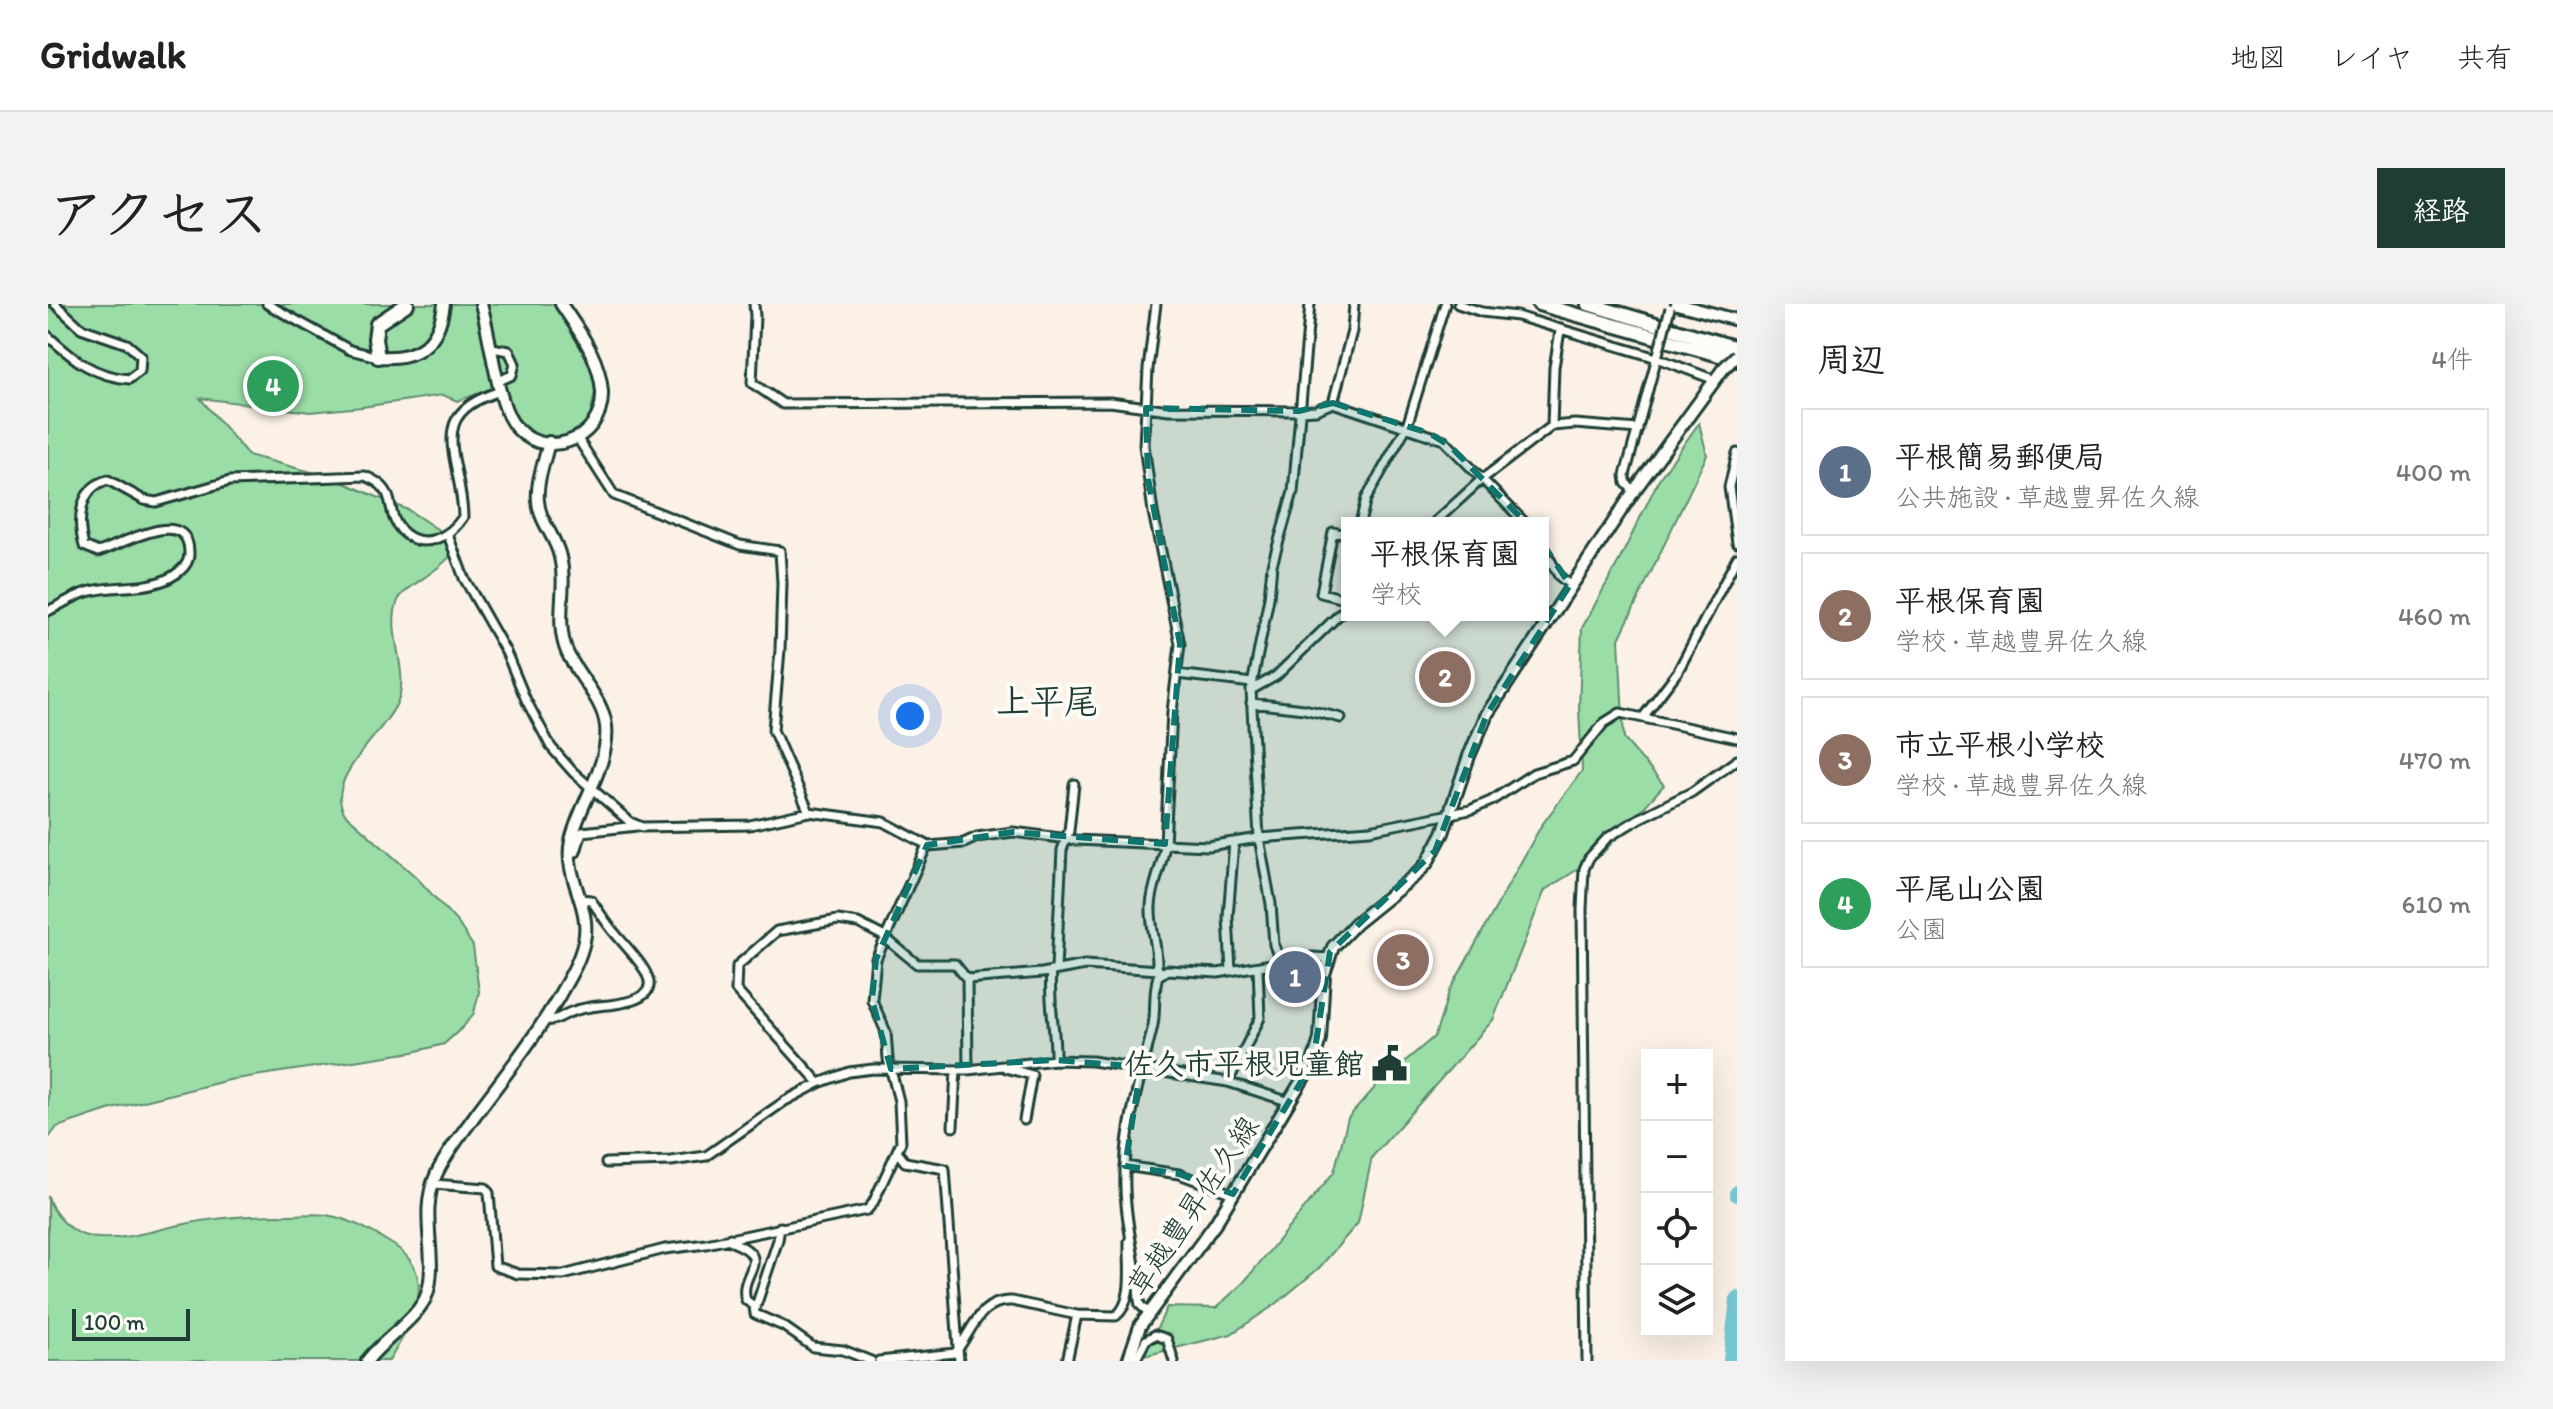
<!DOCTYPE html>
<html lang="ja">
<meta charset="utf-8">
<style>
:root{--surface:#fff;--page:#f2f2f2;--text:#222;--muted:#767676;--line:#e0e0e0;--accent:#1f3d34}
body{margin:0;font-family:Itim,"Klee One",sans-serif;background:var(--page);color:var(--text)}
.controls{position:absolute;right:24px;bottom:24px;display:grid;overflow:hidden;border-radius:0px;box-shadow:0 8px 32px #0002}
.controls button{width:72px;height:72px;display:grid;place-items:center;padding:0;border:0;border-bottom:2px solid var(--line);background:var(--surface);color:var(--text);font:40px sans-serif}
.scale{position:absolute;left:24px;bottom:20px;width:118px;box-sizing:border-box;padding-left:8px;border:4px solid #1f3d34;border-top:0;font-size:22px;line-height:28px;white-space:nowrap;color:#1f3d34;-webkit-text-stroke:6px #fdfcf7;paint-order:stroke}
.you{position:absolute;left:862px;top:412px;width:28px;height:28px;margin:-20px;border:6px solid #fff;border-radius:50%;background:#1a73e8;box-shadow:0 0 0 12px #1a73e833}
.badge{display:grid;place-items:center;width:52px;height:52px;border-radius:50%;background:var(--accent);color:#fff;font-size:26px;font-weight:700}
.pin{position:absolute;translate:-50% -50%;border:4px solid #fff;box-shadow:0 2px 8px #0006}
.popup{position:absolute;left:1293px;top:213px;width:208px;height:104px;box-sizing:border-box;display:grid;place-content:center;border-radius:0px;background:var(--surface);filter:drop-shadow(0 2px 6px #0005);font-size:26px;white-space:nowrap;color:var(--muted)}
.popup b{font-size:30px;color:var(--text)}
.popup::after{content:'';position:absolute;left:50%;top:100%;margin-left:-16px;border:16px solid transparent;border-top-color:var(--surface)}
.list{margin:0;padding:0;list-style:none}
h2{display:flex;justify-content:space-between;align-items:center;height:104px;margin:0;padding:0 32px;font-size:34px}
h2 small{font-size:26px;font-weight:400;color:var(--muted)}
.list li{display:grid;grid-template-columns:52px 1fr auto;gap:24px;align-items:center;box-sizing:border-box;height:128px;margin:0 16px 16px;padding:0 16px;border:2px solid var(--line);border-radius:0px}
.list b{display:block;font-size:30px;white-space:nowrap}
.list p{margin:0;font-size:26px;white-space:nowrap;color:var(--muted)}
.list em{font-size:26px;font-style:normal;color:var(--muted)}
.icon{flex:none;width:44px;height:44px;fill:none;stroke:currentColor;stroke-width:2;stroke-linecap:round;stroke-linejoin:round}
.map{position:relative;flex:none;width:1689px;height:1057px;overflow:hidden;border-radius:0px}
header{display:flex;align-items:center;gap:48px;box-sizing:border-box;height:112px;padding:0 40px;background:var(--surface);border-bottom:2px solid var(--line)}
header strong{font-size:38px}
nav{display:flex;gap:44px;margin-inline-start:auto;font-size:28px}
.intro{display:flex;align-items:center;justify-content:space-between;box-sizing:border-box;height:192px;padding:0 48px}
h1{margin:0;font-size:56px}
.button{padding:20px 36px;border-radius:0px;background:var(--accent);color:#fff;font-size:28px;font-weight:700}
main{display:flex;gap:48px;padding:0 48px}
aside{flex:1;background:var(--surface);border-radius:0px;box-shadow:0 8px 32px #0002}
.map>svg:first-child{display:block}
.green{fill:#9bdda7;stroke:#5d8d6e;stroke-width:2}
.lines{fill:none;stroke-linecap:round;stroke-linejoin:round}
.river{stroke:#77c7d2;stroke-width:14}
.street-casing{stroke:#1f3d34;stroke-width:13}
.secondary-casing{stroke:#1f3d34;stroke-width:16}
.highway-casing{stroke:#1f3d34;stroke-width:18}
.street{stroke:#fdfcf7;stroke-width:7}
.secondary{stroke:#fdfcf7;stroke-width:10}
.highway{stroke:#fdfcf7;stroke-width:12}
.street-bridge-casing{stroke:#1f3d34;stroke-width:13;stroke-linecap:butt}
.secondary-bridge-casing{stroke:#1f3d34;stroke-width:16;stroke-linecap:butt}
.street-bridge{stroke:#fdfcf7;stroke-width:7}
.secondary-bridge{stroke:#fdfcf7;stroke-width:10}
.marked{fill:#0f766e;fill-opacity:0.2;stroke:#0f766e;stroke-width:6;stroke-dasharray:16 10;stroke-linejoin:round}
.labels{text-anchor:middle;stroke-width:8;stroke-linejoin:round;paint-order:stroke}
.poi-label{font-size:30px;font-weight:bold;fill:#1f3d34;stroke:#fdfcf7;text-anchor:end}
.street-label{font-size:30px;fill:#1f3d34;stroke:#fdfcf7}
.quarter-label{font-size:34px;font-weight:bold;fill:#1f3d34;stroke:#fdfcf7}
</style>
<header>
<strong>Gridwalk</strong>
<nav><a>地図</a><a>レイヤ</a><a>共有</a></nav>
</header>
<div class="intro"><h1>アクセス</h1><a class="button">経路</a></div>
<main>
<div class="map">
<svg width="1689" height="1057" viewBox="0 0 1689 1057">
<rect width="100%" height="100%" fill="#fbf1e6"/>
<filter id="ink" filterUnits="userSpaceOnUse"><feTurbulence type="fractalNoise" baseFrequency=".0125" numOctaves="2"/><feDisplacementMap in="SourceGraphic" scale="16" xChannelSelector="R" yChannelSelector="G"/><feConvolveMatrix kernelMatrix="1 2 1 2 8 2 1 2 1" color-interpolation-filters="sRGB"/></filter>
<g filter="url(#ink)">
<path class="green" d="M 0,0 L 506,0 L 542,60 L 547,87 L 541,118 L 522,132 L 490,132 L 465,111 L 455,81 L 409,97 L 395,91 L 314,103 L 262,108 L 152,94 L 200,151 L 282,173 L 360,206 L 395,229 L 401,240 L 403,251 C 390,269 354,283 349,299 C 338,331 364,370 348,401 C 333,432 275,476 297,510 L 369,574 L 410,619 L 425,642 L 431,688 L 426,709 L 415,723 L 396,740 L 365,748 L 181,776 L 60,806 L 9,823 L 0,835 Z
M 1651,119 L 1659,151 L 1571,335 L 1576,435 L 1616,481 L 1554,550 L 1497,586 L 1445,716 L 1324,853 L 1310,919 L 1271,964 L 1228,1000 L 1183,1030 L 1096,1052 L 1119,1003 L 1168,1004 L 1196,978 L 1286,868 L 1300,814 L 1330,780 L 1387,732 L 1401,688 L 1493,522 L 1534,467 L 1531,404 L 1534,324 L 1572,255 L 1611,175 Z
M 0,892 C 4,910 23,929 42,933 C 71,938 104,927 132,921 C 168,913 204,911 241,911 C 253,911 266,909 278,911 C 303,915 323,927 344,940 C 394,972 363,1020 341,1057 L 0,1057 Z"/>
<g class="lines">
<path class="river" d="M 1689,888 L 1689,891
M 1682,1057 L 1689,994"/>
<defs>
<path id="street" d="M 219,0 L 302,46 L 330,53
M 706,0 L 707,12 L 704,79 L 735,100 L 1062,98 L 1121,106 L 1251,107 L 1268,106 L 1285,99 L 1396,136 L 1477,219
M 1108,0 L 1100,65 L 1096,141 L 1105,208 L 1132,340 L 1124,408 L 1117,540 L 1160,542 L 1211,534 L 1322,526 L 1422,506 L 1443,497 L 1486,469 L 1525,457 L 1556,419 L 1572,409 L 1689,434
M 1410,0 L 1434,8 L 1469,12 L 1609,54 L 1667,76
M 0,32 C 25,55 45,72 81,75 L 92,67 L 93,52 L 79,40 L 33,24 L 7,0
M 444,44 L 461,47 L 467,60 L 464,71 L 451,77
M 1285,99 L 1304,27 L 1306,0
M 1504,122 L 1506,63 L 1512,27
M 530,135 L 566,191 L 692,241 L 732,247 L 734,279 L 732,346 L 725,426 L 761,508
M 1689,149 L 1681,183 L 1689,239
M 1586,187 L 1578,179 L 1577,171 L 1609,53
M 1312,219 L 1318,195 L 1359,122 L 1397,0
M 1386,219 L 1433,176 L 1504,122 L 1527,120 L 1590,125
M 400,231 L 416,274 L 458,348 L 478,396 L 503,443 L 525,468 L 582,518 L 594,523 L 702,521 L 761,508 L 836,518 L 881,542 L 916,539 L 929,533 L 965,528 L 1028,536 L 1117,540 C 1115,561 1104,581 1103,602 C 1102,623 1110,643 1109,664
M 1299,231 L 1285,228 L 1273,289 L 1297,295 L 1299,298
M 1495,243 L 1511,272 L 1522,281
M 0,307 C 12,301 26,292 39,288 C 66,280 98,287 123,273 C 132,268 141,260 141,250 C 142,199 71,242 50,248 L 36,242 C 29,217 31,183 60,176 L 96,196 L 108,198 L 182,177 L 317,172 C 353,186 335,206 353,226 C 374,248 402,233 415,213 C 414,153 374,110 453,87
M 1469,311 L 1501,317
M 1129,370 L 1204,379
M 1203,386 L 1228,372 L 1299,303
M 1203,399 L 1256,405 L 1293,414
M 1596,412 L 1630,367 L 1689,254
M 521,549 L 528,548 L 534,528 L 589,522
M 1233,659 L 1226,641 L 1223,600 L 1211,534 L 1203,386 L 1221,294 L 1224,261 L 1245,188 L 1262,0
M 1008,664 L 1014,546 L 1021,527 L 1026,480
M 1003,667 C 1000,697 1008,726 1007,756
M 1183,667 L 1180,613 L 1186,538
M 919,675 L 994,669 L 1037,661 L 1111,666
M 497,716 C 509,718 515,710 526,707 C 534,704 542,703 550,702 C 632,696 599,667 565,627 C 557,617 550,606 543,596 L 531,595
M 958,764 L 984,771 L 976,816
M 1180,778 L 1212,714 L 1210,663
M 771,779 L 688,686 L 689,662 L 729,627 L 790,616 L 810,619 L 835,632 L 869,660 L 907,660 L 919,675 L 920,766
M 905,823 L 908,766
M 850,849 L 857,858 L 897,865 L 911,1057
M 558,859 L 623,857 L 658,852 L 737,797 L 771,779 L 801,768 L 825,765 L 920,766 L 1007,756 L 1044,757 L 1180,778 L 1242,798
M 1077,862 L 1131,870 L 1185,890
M 385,880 L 438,884 L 441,889 L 447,962 L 470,970 L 515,971 L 617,945 L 658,940 L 819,906 L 825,899 L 853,838 L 851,797 L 840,755 L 838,728 L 824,696 L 828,655 L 879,541
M 682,934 L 684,938 C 728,955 689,969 698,996 L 706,1002 L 707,1010 L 735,1022 L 765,1043 L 795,1046 L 823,1057
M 707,1005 L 730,936 L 732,923
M 1101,1009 L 1092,1001 L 1091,996 C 1089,958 1078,923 1077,885 C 1075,824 1092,779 1105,721 C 1108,705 1105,687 1110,672 L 1119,666 L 1170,669 L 1265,653 L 1280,654
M 831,1057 L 907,1049 C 924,1028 931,995 964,997 L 1029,1011 L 1068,1012 C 1087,997 1080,960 1081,937
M 1019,1057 L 1029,1011
M 1087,1057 L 1098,1036 L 1107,1031 L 1119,1035 L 1126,1057
M 1539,1057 L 1534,605 L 1536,565 L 1541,554 L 1559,534 L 1592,514 L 1644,488 L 1689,456"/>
<path id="secondary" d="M 433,0 C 442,30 449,96 464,118 C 491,159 556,139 554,88 C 552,54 531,27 513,0
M 1629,0 L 1689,16
M 330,53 C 370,56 391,40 396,0
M 319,1057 C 334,1036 371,1014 379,990 C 391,955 370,910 388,871 C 398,849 414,830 428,810 C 457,771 487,734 511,692 C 521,674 532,657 536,637 C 544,602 515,573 523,537 C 531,500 562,461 558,422 C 555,395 530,373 519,348 C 506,317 520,284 512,253 C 508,233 491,217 490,197 C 488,178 497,156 501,138
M 1080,1057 L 1092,1022 L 1167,920 L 1265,758 L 1272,735 L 1276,670 L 1285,643 L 1308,619 L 1370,569 L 1379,559 L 1395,529 L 1421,452 L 1439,410 L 1586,187 L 1675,65"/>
<path id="highway" d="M 1491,0 L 1689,56
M 1540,0 L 1689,44
M 330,53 L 327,35 L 329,20 L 359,0"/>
</defs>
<use href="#street" class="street-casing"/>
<use href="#secondary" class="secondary-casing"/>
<use href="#highway" class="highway-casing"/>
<use href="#street" class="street"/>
<use href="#secondary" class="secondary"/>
<use href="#highway" class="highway"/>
<defs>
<path id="street-bridge" d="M 1610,50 L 1622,4"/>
<path id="secondary-bridge" d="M 1675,65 L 1689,51"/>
</defs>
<use href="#street-bridge" class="street-bridge-casing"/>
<use href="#secondary-bridge" class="secondary-bridge-casing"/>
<use href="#street-bridge" class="street-bridge"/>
<use href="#secondary-bridge" class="secondary-bridge"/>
</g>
</g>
<path class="marked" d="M 1285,99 L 1381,129 L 1402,142 L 1487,228 L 1522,281 L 1439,410 L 1387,547 L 1282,648 L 1265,758 L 1185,890 L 1131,870 L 1077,862 L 1093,763 L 1007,756 L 843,765 L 824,696 L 828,655 L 879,541 L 965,528 L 1117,540 L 1132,340 L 1100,175 L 1098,104 L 1251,107 Z"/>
<defs>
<symbol id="civic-bare" viewBox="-9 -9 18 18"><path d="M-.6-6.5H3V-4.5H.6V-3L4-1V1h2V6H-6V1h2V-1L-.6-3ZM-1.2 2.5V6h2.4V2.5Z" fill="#1f3d34" stroke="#fdfcf7" stroke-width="2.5" paint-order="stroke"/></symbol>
</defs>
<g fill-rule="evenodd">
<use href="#civic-bare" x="1316" y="734" width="51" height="51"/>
</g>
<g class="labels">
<g class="poi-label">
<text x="1316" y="770">佐久市平根児童館</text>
</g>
<g class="street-label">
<text transform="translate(1145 902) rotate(-56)" y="10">草越豊昇佐久線</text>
</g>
<g class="quarter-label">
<text x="999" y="409">上平尾</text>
</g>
</g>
</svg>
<div class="controls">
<button>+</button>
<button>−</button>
<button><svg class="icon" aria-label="locate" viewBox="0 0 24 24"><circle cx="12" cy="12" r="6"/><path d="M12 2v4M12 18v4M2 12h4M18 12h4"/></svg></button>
<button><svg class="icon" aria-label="layers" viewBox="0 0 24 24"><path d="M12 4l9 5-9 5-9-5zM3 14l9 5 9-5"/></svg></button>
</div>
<div class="scale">100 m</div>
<div class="you"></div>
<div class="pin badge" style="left:1247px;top:673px;background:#5c6f8a">1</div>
<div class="pin badge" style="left:1397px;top:373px;background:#8d6e63">2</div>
<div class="popup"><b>平根保育園</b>学校</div>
<div class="pin badge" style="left:1355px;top:656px;background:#8d6e63">3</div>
<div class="pin badge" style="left:225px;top:82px;background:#2e9e5b">4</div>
</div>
<aside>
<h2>周辺<small>4件</small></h2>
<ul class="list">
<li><span class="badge" style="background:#5c6f8a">1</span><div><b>平根簡易郵便局</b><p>公共施設 · 草越豊昇佐久線</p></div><em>400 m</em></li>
<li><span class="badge" style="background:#8d6e63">2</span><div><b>平根保育園</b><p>学校 · 草越豊昇佐久線</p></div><em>460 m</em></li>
<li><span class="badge" style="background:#8d6e63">3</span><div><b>市立平根小学校</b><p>学校 · 草越豊昇佐久線</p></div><em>470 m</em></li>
<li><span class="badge" style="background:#2e9e5b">4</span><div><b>平尾山公園</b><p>公園</p></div><em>610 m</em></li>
</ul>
</aside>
</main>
